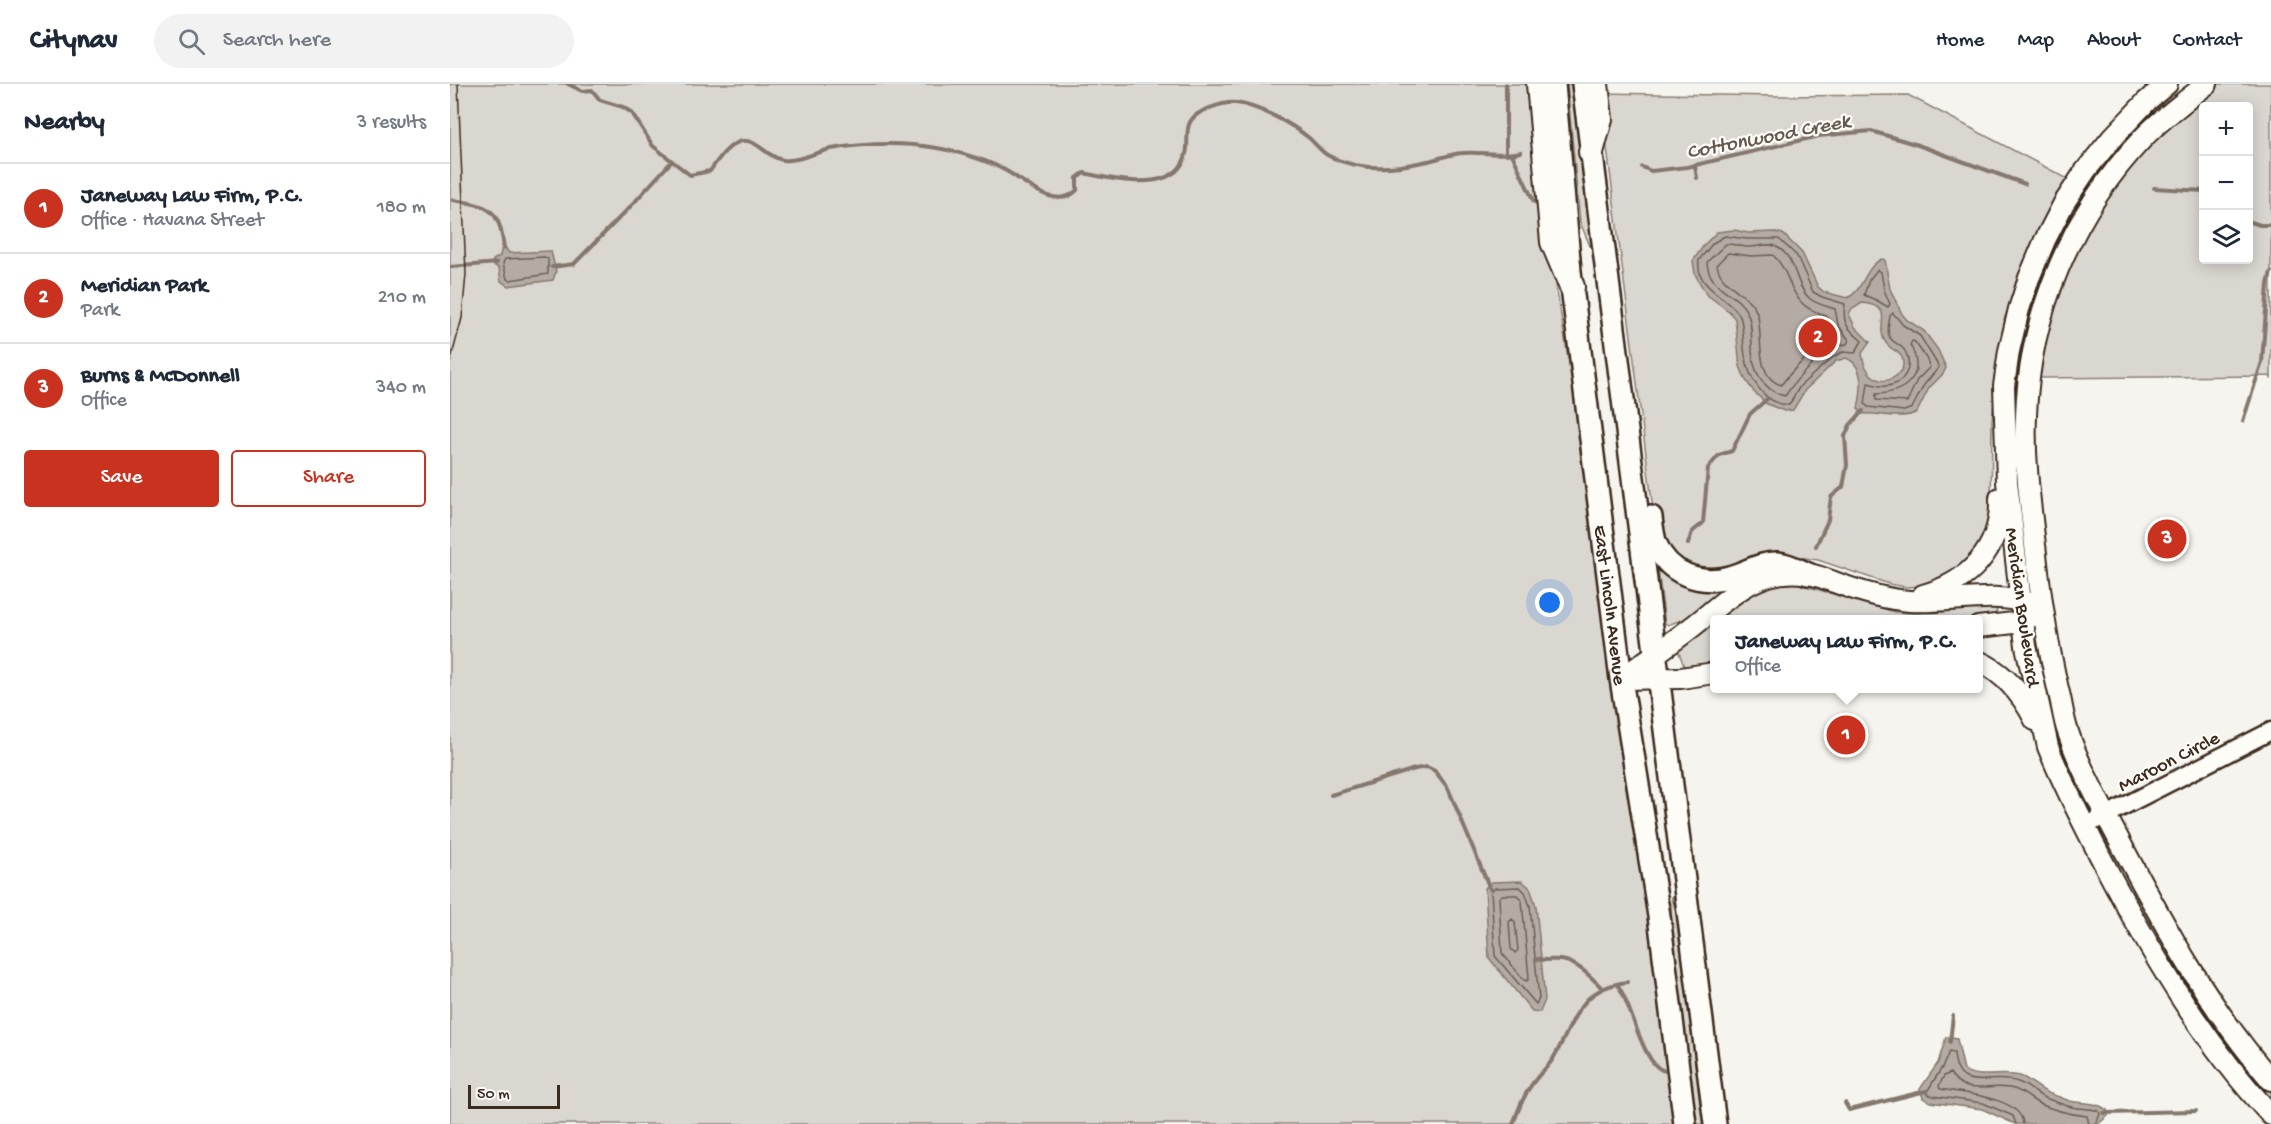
<!DOCTYPE html>
<meta charset="utf-8">
<style>
:root{--surface:#fff;--page:#f2f2f3;--text:#1f2937;--muted:#747a83;--line:#e0e1e3;--accent:#c8321e}
body{margin:0;font-family:"Gochi Hand",sans-serif;background:var(--page);color:var(--text)}
.controls{position:absolute;right:18px;top:18px;display:grid;overflow:hidden;border-radius:6px;box-shadow:0 3px 15px #0003}
.controls button{width:54px;height:54px;display:grid;place-items:center;padding:0;border:0;border-bottom:2px solid var(--line);background:var(--surface);color:var(--text);font:30px sans-serif}
.scale{position:absolute;left:18px;bottom:15px;width:92px;box-sizing:border-box;padding-left:6px;border:3px solid #3b2a1e;border-top:0;font-size:16px;line-height:21px;white-space:nowrap;color:#3b2a1e;-webkit-text-stroke:4px #fdfcf7;paint-order:stroke}
.you{position:absolute;left:1100px;top:519px;width:21px;height:21px;margin:-15px;border:4px solid #fff;border-radius:50%;background:#1a73e8;box-shadow:0 0 0 9px #1a73e833}
.badge{display:grid;place-items:center;width:39px;height:39px;border-radius:50%;background:var(--accent);color:#fff;font-size:20px;font-weight:700}
.pin{position:absolute;translate:-50% -50%;border:3px solid #fff;box-shadow:0 2px 6px #0006}
.popup{position:absolute;left:1260px;top:531px;width:273px;height:78px;box-sizing:border-box;display:grid;place-content:center;border-radius:6px;background:var(--surface);filter:drop-shadow(0 2px 4px #0005);font-size:20px;white-space:nowrap;color:var(--muted)}
.popup b{font-size:22px;color:var(--text)}
.popup::after{content:'';position:absolute;left:50%;top:100%;margin-left:-12px;border:12px solid transparent;border-top-color:var(--surface)}
.list{margin:0;padding:0;list-style:none}
h2{display:flex;justify-content:space-between;align-items:center;height:78px;margin:0;padding:0 24px;font-size:26px}
h2 small{font-size:20px;font-weight:400;color:var(--muted)}
.list li{display:grid;grid-template-columns:39px 1fr auto;gap:18px;align-items:center;box-sizing:border-box;height:90px;padding:0 24px;border-top:2px solid var(--line)}
.list b{display:block;font-size:22px;white-space:nowrap}
.list p{margin:0;font-size:20px;white-space:nowrap;color:var(--muted)}
.list em{font-size:20px;font-style:normal;color:var(--muted)}
.actions{display:flex;gap:12px;padding:18px 24px}
.actions a{flex:1;padding:14px 0;border:2px solid var(--accent);border-radius:6px;text-align:center;font-size:21px;color:var(--accent)}
.actions .main{background:var(--accent);color:#fff}
.icon{flex:none;width:33px;height:33px;fill:none;stroke:currentColor;stroke-width:2;stroke-linecap:round;stroke-linejoin:round}
.map{position:relative;flex:none;width:1821px;height:1040px;overflow:hidden}
header{display:flex;align-items:center;gap:36px;box-sizing:border-box;height:84px;padding:0 30px;background:var(--surface);border-bottom:2px solid var(--line)}
header strong{font-size:28px}
nav{display:flex;gap:33px;margin-inline-start:auto;font-size:21px}
.search{width:420px;height:54px;background:var(--page);display:flex;align-items:center;gap:15px;box-sizing:border-box;padding:0 21px;border-radius:33px;color:var(--muted);font-size:22px}
main{display:flex}
aside{flex:1;background:var(--surface)}
.map>svg:first-child{display:block}
.green{fill:#dad6d0;stroke:#8a8077;stroke-width:1.5;fill-rule:evenodd}
.water{fill:#b4aca4;stroke:#84786e;stroke-width:1.5;fill-rule:evenodd}
.lines{fill:none;stroke-linecap:round;stroke-linejoin:round}
.shore{stroke:#6b5e54;stroke-width:1.5}
.stream{stroke:#84786e;stroke-width:4}
.tertiary-casing{stroke:#3b2a1e;stroke-width:21}
.secondary-casing{stroke:#3b2a1e;stroke-width:24}
.primary-casing{stroke:#3b2a1e;stroke-width:26}
.motorway-casing{stroke:#3b2a1e;stroke-width:28}
.tertiary{stroke:#fdfcf7;stroke-width:16}
.secondary{stroke:#fdfcf7;stroke-width:20}
.primary{stroke:#fdfcf7;stroke-width:21}
.motorway{stroke:#fdfcf7;stroke-width:24}
.tram{stroke:#3b2a1e;stroke-width:1.5}
.labels{text-anchor:middle;stroke-width:4.5;stroke-linejoin:round;paint-order:stroke}
.street-label{font-size:20px;fill:#3b2a1e;stroke:#fdfcf7}
.water-label{font-size:21px;font-style:italic;fill:#65584d;stroke:#fdfcf7}
</style>
<header>
<strong>Citynav</strong>
<div class="search"><svg class="icon" aria-label="search" viewBox="0 0 24 24"><circle cx="10" cy="10" r="6"/><path d="M15 15l6 6"/></svg>Search here</div>
<nav><a>Home</a><a>Map</a><a>About</a><a>Contact</a></nav>
</header>
<main>
<aside>
<h2>Nearby<small>3 results</small></h2>
<ul class="list">
<li><span class="badge">1</span><div><b>Janeway Law Firm, P.C.</b><p>Office · Havana Street</p></div><em>180 m</em></li>
<li><span class="badge">2</span><div><b>Meridian Park</b><p>Park</p></div><em>210 m</em></li>
<li><span class="badge">3</span><div><b>Burns &amp; McDonnell</b><p>Office</p></div><em>340 m</em></li>
</ul>
<div class="actions"><a class="main">Save</a><a>Share</a></div>
</aside>
<div class="map">
<svg width="1821" height="1040" viewBox="0 0 1821 1040">
<rect width="100%" height="100%" fill="#f5f4ee"/>
<filter id="ink" filterUnits="userSpaceOnUse"><feTurbulence type="fractalNoise" baseFrequency=".0167" numOctaves="2"/><feDisplacementMap in="SourceGraphic" scale="12" xChannelSelector="R" yChannelSelector="G"/><feConvolveMatrix kernelMatrix="1 2 1 2 8 2 1 2 1" color-interpolation-filters="sRGB"/></filter>
<g filter="url(#ink)">
<path class="green" d="M 0,0 L 1083,0 L 1102,177 L 1130,346 L 1168,651 L 1198,836 L 1224,1040 L 0,1040 Z
M 1117,0 L 1121,0 L 1143,161 L 1140,162 L 1130,138 Z
M 1769,0 L 1821,0 L 1821,295 L 1820,292 L 1586,294 L 1603,218 L 1639,137 L 1689,69 L 1749,14 ZM 1754,22 L 1798,22 L 1798,176 L 1754,176 Z
M 1150,9 L 1327,12 L 1458,11 L 1618,95 L 1597,130 L 1580,163 L 1554,236 L 1557,239 L 1547,289 L 1542,336 L 1541,436 L 1529,466 L 1506,489 L 1473,502 L 1456,503 L 1439,500 L 1368,476 L 1335,471 L 1279,486 L 1236,485 L 1206,449 Z
M 1207,478 L 1276,502 L 1234,540 L 1231,536 L 1218,541 L 1215,539 Z
M 1342,498 L 1445,528 L 1467,529 L 1542,522 L 1547,527 L 1544,533 L 1528,536 L 1264,536 L 1264,579 L 1234,582 L 1227,563 L 1282,518 L 1316,500 Z
M 1681,806 L 1821,1005 L 1821,1021 L 1761,948 L 1677,808 Z
M 1222,812 L 1229,840 L 1255,1040 L 1245,1040 L 1220,842 Z"/>
<path class="water" d="M 1284,146 L 1298,149 L 1324,148 L 1333,150 L 1352,169 L 1368,203 L 1374,208 L 1397,214 C 1414,207 1414,183 1432,175 L 1435,176 L 1440,205 L 1452,230 L 1457,236 L 1474,247 L 1488,266 L 1496,284 L 1493,290 L 1479,304 L 1467,328 C 1451,337 1430,328 1412,330 L 1408,324 C 1412,308 1415,281 1396,274 L 1386,277 L 1355,306 L 1343,326 L 1334,327 L 1317,320 L 1304,308 L 1295,295 L 1290,282 L 1285,235 L 1280,228 L 1256,210 L 1245,190 L 1243,177 L 1254,161 L 1267,148 ZM 1412,219 C 1448,223 1423,242 1436,259 C 1443,269 1457,267 1452,286 C 1434,308 1414,292 1412,269 L 1420,258 L 1405,243 L 1399,230 L 1401,226 Z
M 52,162 L 55,163 L 59,169 L 101,167 L 106,188 L 103,196 L 58,202 L 51,197 L 49,184 L 43,181 L 43,176 L 50,172 Z
M 1072,797 L 1080,804 L 1086,822 L 1095,916 L 1090,928 L 1082,927 L 1039,874 L 1035,804 L 1042,798 Z
M 1496,953 L 1507,955 L 1514,986 C 1529,996 1552,987 1570,992 C 1576,993 1589,1005 1598,1009 C 1605,1011 1613,1015 1620,1017 C 1633,1020 1645,1017 1657,1026 L 1658,1032 L 1648,1040 L 1565,1040 L 1532,1025 L 1480,1018 L 1473,1014 L 1470,1005 L 1488,979 Z"/>
<g class="lines">
<path class="shore" d="M 1275,152 L 1297,155 L 1329,155 L 1347,172 L 1363,208 L 1372,213 L 1395,220 C 1392,240 1397,244 1412,257 L 1405,269 L 1393,268 L 1383,273 L 1350,302 L 1339,321 C 1328,321 1318,315 1311,307 C 1297,290 1294,273 1293,251 C 1292,243 1293,236 1288,229 C 1276,211 1245,204 1249,176 L 1263,159 Z
M 1276,160 C 1284,159 1291,163 1299,163 C 1308,163 1320,158 1327,163 C 1347,174 1344,200 1359,214 C 1367,221 1377,222 1385,225 L 1388,241 L 1399,256 L 1397,260 C 1375,262 1347,294 1335,312 C 1325,310 1319,305 1312,297 C 1295,273 1307,250 1297,228 C 1287,208 1258,205 1257,178 Z
M 1278,169 L 1301,172 L 1323,171 C 1339,186 1338,205 1352,219 C 1359,227 1369,228 1377,233 L 1383,253 C 1366,263 1342,286 1331,301 C 1303,292 1314,249 1307,229 C 1299,208 1269,202 1267,180 Z
M 95,173 L 98,175 L 98,190 L 60,196 L 57,195 L 53,179 L 55,175 Z
M 1427,186 L 1431,188 L 1434,206 L 1440,220 L 1438,223 L 1426,216 L 1414,211 L 1419,196 Z
M 1443,229 L 1453,241 L 1470,252 L 1489,283 L 1474,301 L 1462,324 L 1454,327 L 1418,323 L 1415,320 L 1418,299 C 1424,300 1429,303 1436,302 C 1454,301 1464,283 1455,267 C 1452,261 1445,260 1441,255 C 1436,249 1439,239 1440,232 Z
M 1462,257 L 1465,258 L 1476,274 L 1480,283 L 1467,296 L 1457,318 L 1426,316 L 1426,310 C 1456,309 1477,291 1460,261 Z
M 1070,803 L 1075,808 L 1080,822 L 1089,915 L 1086,920 L 1045,872 L 1041,807 L 1045,804 Z
M 1052,811 L 1067,811 L 1072,817 L 1079,894 L 1077,897 L 1074,896 L 1052,869 L 1049,814 Z
M 1062,835 L 1065,838 L 1068,866 L 1065,869 L 1061,865 L 1059,838 Z
M 1566,1040 L 1563,1032 L 1533,1019 L 1483,1012 L 1478,1010 L 1478,1006 L 1493,982 L 1499,968 L 1504,969 C 1507,1013 1540,988 1568,998 C 1576,1000 1586,1010 1595,1014 C 1604,1017 1613,1021 1622,1023 C 1631,1025 1640,1024 1649,1027 L 1650,1030 L 1646,1040
M 1573,1040 C 1572,1013 1511,1009 1490,1005 L 1489,1002 L 1494,992 L 1500,989 C 1517,1015 1539,998 1564,1005 C 1572,1007 1580,1015 1588,1019 C 1604,1027 1620,1030 1637,1032 L 1639,1040"/>
<path class="stream" d="M 118,0 L 132,7 L 142,6 L 150,16 L 173,23 L 182,29 L 203,62 L 240,91 L 260,87 C 268,76 278,60 292,57 C 308,55 317,74 333,76 C 348,78 366,68 381,65 C 429,57 480,58 526,74 C 539,78 552,84 563,91 C 581,103 608,126 627,106 L 627,94 L 634,89 C 659,95 716,108 732,80 C 746,57 723,37 760,24 C 768,21 778,18 786,19 C 809,22 842,40 859,54 C 866,60 871,68 879,72 C 908,87 942,85 973,78 C 986,76 999,70 1012,69 C 1032,67 1052,73 1071,68
M 1056,0 L 1056,70
M 1062,70 L 1084,118 L 1090,119
M 1245,82 L 1247,94
M 1192,83 L 1201,87 L 1237,83 L 1369,52 L 1421,47 L 1465,60 L 1575,100
M 1704,104 L 1754,107
M 3,116 C 41,122 49,125 54,164
M 1798,137 L 1810,141 L 1821,141
M 0,183 L 47,179
M 102,183 L 124,180 L 181,122 L 221,78
M 1793,337 L 1812,278 L 1818,200 L 1821,188
M 1238,460 L 1242,448 L 1253,439 L 1258,384 L 1269,371 L 1282,367 L 1300,330 L 1317,315
M 1366,462 L 1378,436 L 1381,413 L 1393,403 L 1397,381 L 1395,352 L 1400,341 L 1413,327
M 881,711 L 965,685 L 977,683 L 985,687 L 998,704 L 1040,805
M 1087,875 C 1095,877 1103,875 1111,876 C 1127,878 1141,893 1152,904
M 1167,900 C 1181,916 1193,987 1217,987
M 1500,958 L 1503,932
M 1395,1019 L 1399,1026 L 1476,1007
M 1654,1029 L 1746,1027
M 1063,1040 C 1069,1024 1075,1008 1086,995 C 1092,987 1100,981 1104,973 C 1126,936 1127,905 1177,898"/>
<defs>
<path id="tertiary" d="M 1635,742 L 1821,647"/>
<path id="secondary" d="M 1717,0 L 1697,17 L 1661,55 L 1636,86 L 1614,119 L 1595,156 L 1579,194 L 1569,225 L 1559,267 L 1554,302 L 1557,398 L 1576,562 L 1598,663 L 1603,675 C 1621,717 1642,757 1663,797 C 1708,881 1756,961 1821,1031
M 1757,0 C 1735,17 1712,34 1693,54 C 1622,129 1579,230 1576,332 C 1574,375 1580,418 1585,461 C 1590,509 1597,558 1608,605 C 1612,619 1613,634 1618,648 C 1631,687 1652,723 1671,760 C 1715,843 1759,924 1821,996
M 1473,511 C 1519,499 1552,464 1550,414
M 1528,543 L 1573,538 L 1583,531
M 1528,577 C 1555,589 1572,610 1585,636
M 1171,595 C 1195,577 1219,561 1242,543 C 1277,516 1308,481 1358,490 C 1367,491 1375,495 1384,498 C 1408,507 1433,515 1459,517 C 1500,520 1543,506 1582,520
M 1171,595 L 1231,594 L 1264,589"/>
<g id="primary">
<path id="s1" d="M 1104,0 L 1120,187 L 1171,595 L 1209,832 L 1235,1040"/>
<path d="M 1133,0 L 1265,1040"/>
<path d="M 1201,433 C 1202,442 1203,452 1206,460 C 1218,490 1250,501 1279,493 C 1296,489 1310,478 1328,479 C 1338,480 1349,486 1358,490"/>
</g>
<path id="motorway" d="M 1089,0 L 1103,158 L 1122,203
M 1141,68 L 1150,35 L 1146,0"/>
</defs>
<use href="#tertiary" class="tertiary-casing"/>
<use href="#secondary" class="secondary-casing"/>
<use href="#primary" class="primary-casing"/>
<use href="#motorway" class="motorway-casing"/>
<use href="#tertiary" class="tertiary"/>
<use href="#secondary" class="secondary"/>
<use href="#primary" class="primary"/>
<use href="#motorway" class="motorway"/>
<path class="tram" d="M 0,279 L 12,234 L 16,190 L 8,0"/>
</g>
</g>
<g class="labels">
<g class="street-label">
<text dy="7" stroke="none"><textPath href="#s1" startOffset="524">East Lincoln Avenue</textPath></text>
<text transform="translate(1574 523) rotate(82)" y="7">Meridian Boulevard</text>
<text transform="translate(1718 676) rotate(-27)" y="7">Maroon Circle</text>
</g>
<g class="water-label">
<text transform="translate(1318 51) rotate(-11)" y="7">Cottonwood Creek</text>
</g>
</g>
</svg>
<div class="controls">
<button>+</button>
<button>−</button>
<button><svg class="icon" aria-label="layers" viewBox="0 0 24 24"><path d="M12 4l9 5-9 5-9-5zM3 14l9 5 9-5"/></svg></button>
</div>
<div class="scale">50 m</div>
<div class="you"></div>
<div class="pin badge" style="left:1396px;top:651px">1</div>
<div class="popup"><b>Janeway Law Firm, P.C.</b>Office</div>
<div class="pin badge" style="left:1368px;top:254px">2</div>
<div class="pin badge" style="left:1717px;top:455px">3</div>
</div>
</main>
